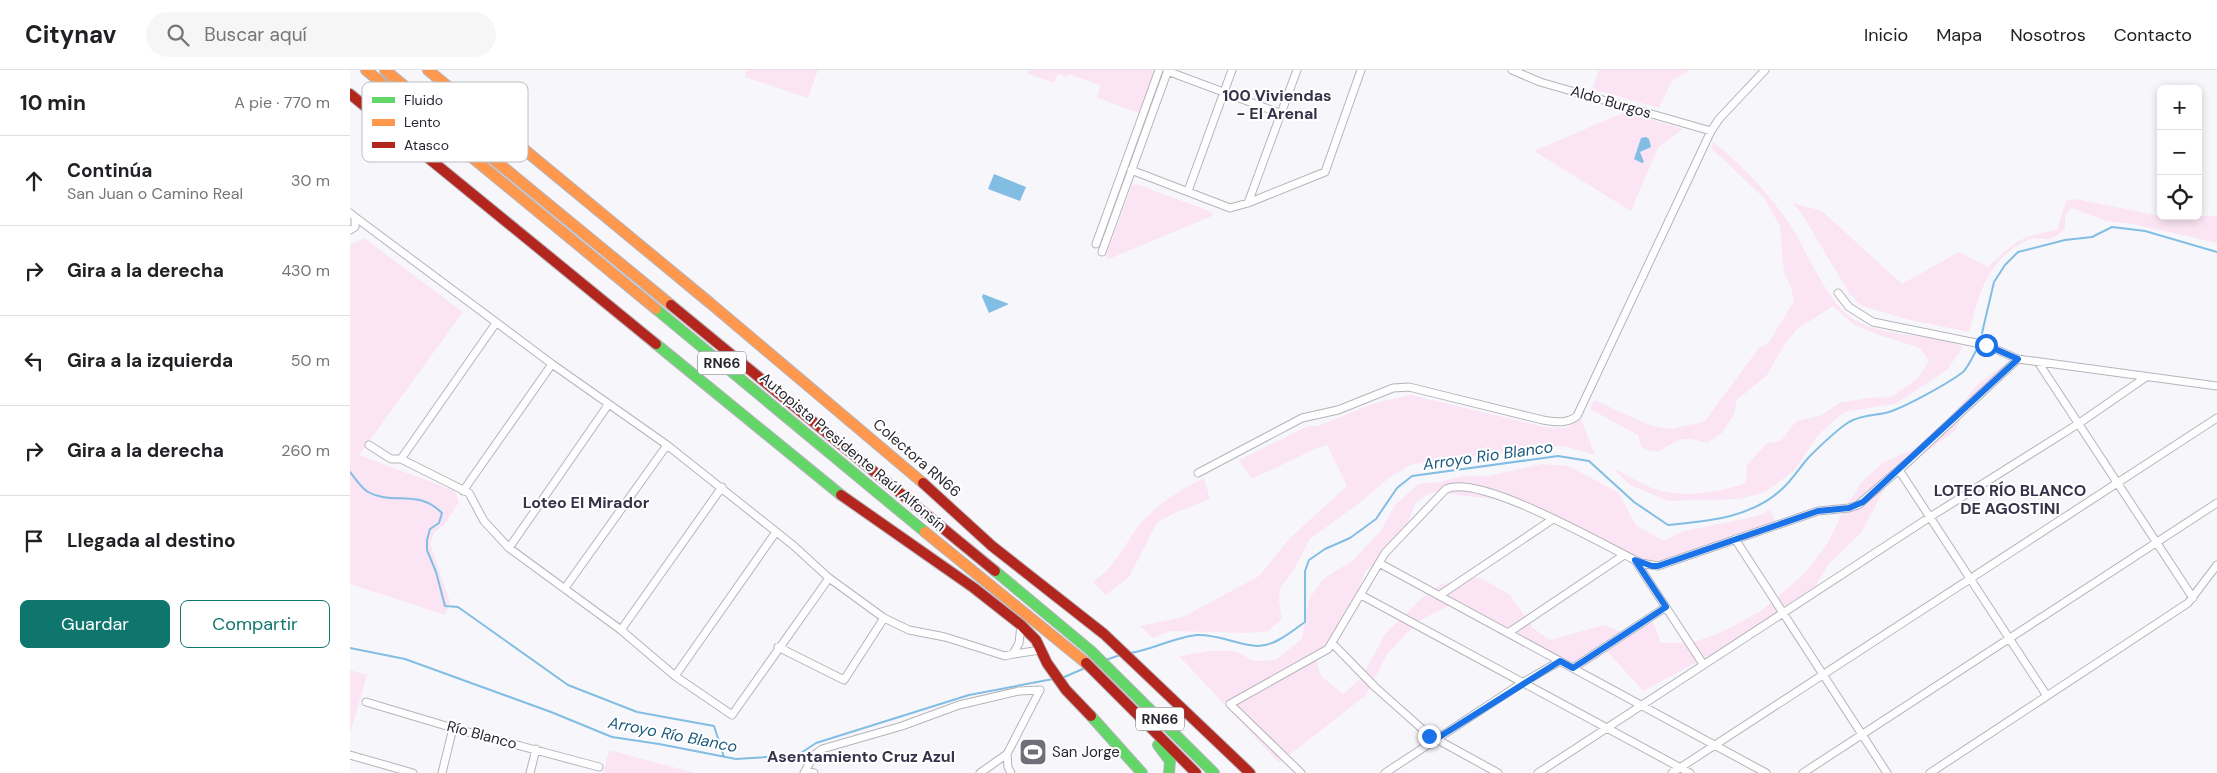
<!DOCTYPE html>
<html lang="es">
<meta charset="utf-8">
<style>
:root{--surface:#fff;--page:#f6f6f6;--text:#202124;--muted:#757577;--line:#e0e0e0;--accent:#0f766e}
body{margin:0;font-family:"DM Sans",sans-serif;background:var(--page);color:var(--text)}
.controls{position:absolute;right:15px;top:15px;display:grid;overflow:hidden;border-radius:8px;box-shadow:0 2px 8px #0003}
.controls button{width:45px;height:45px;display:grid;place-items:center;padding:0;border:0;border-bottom:1px solid var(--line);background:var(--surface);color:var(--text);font:25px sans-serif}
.stop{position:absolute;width:15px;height:15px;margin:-11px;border:4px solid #1a73e8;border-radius:50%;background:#fff}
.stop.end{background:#1a73e8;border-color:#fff;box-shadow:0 1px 5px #0008}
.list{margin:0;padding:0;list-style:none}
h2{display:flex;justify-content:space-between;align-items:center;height:65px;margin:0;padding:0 20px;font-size:21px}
h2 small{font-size:16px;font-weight:400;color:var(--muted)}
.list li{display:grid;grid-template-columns:32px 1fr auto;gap:15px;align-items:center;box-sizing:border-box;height:90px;padding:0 20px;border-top:1px solid var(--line)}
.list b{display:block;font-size:19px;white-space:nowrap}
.list p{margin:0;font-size:16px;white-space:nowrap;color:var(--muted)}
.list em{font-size:16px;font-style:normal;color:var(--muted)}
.actions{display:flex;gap:10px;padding:15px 20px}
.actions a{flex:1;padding:11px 0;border:1px solid var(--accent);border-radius:8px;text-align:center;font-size:18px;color:var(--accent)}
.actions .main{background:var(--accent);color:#fff}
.icon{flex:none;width:28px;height:28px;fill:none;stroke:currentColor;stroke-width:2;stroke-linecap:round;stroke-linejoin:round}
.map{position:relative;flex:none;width:1867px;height:703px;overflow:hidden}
header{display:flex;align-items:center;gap:30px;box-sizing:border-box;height:70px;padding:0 25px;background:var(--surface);border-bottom:1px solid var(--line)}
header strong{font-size:24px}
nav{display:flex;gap:28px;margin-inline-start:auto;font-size:18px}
.search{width:350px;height:45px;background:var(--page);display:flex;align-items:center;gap:12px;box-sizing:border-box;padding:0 18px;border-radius:28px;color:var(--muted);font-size:19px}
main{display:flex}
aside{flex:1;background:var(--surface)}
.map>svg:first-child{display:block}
.green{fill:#fbe5f4}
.water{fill:#82bde4}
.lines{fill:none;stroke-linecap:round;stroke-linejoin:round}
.stream{stroke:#82bde4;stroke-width:2}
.street-casing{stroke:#b5b4bc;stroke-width:9}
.fast-casing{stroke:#b5b4bc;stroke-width:12}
.slow-casing{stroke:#b5b4bc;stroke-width:12}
.jam-casing{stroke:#b5b4bc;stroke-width:12}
.street{stroke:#fefefe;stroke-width:7}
.fast{stroke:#63d668;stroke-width:10}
.slow{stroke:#ff974d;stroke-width:10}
.jam{stroke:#b3261e;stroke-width:10}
.route{stroke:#1a73e8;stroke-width:6}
.labels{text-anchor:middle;stroke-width:4;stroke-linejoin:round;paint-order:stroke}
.shield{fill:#fff;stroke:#68676e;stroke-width:1}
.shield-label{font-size:14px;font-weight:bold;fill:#272630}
.street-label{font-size:15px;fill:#272630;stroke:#fff}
.poi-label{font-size:15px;fill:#272630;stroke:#fff;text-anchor:start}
.neighbourhood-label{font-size:16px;font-weight:bold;fill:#353249;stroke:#fff}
.water-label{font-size:16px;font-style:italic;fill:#1b597d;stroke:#fff}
.key{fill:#fff;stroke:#bebec1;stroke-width:1}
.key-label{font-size:14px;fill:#272630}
</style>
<header>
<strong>Citynav</strong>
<div class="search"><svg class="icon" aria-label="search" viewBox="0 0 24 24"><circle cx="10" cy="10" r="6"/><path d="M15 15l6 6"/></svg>Buscar aquí</div>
<nav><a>Inicio</a><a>Mapa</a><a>Nosotros</a><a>Contacto</a></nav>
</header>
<main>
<aside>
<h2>10 min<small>A pie · 770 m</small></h2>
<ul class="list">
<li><svg class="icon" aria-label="ahead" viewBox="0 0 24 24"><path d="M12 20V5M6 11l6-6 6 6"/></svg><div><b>Continúa</b><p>San Juan o Camino Real</p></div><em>30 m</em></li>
<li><svg class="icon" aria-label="right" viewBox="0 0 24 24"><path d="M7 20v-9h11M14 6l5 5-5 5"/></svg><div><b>Gira a la derecha</b></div><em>430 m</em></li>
<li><svg class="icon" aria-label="left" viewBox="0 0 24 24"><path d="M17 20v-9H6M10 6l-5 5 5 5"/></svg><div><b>Gira a la izquierda</b></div><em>50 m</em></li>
<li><svg class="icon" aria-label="right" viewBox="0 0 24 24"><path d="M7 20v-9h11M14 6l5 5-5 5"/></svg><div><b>Gira a la derecha</b></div><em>260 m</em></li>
<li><svg class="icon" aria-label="arrive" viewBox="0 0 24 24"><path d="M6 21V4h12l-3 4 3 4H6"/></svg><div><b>Llegada al destino</b></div></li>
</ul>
<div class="actions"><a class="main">Guardar</a><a>Compartir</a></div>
</aside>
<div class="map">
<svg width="1867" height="703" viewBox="0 0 1867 703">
<rect width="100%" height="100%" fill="#f7f7fb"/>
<path class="green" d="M 397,0 L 468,0 L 458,28 L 395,7 Z
M 679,0 L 806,0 L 789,43 L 747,28 L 750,15 L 718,4 L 717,7 L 708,4 L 704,13 L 678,4 Z
M 1249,0 L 1339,0 L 1321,12 L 1309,38 L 1242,19 Z
M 1275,42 L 1333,59 L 1308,78 L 1281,141 L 1184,81 Z
M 1363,72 C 1392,94 1418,123 1439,153 C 1457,180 1477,234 1505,250 C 1536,268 1581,263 1613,277 L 1597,300 L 1545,334 L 1494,342 L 1467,366 L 1445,400 L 1421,418 L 1410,424 L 1389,429 L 1318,431 L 1280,415 L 1263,399 C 1278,404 1290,414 1305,419 C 1336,429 1367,422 1396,413 L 1397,395 L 1417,373 L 1431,371 L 1446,351 L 1470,346 L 1489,333 L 1518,328 L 1541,327 L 1567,309 L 1579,291 L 1570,278 L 1529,265 L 1503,254 L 1483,236 L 1447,259 L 1433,277 L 1417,305 L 1387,330 L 1384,344 L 1372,363 L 1357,373 C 1330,365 1331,369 1307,382 L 1296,380 L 1291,376 L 1288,365 L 1240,339 L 1244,330 L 1299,355 L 1319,359 L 1354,352 L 1409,278 L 1419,272 L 1444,231 L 1441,217 L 1434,203 L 1430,156 L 1414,128 L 1361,78 Z
M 786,114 L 862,142 L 862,146 L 759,189 L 756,186 L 782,115 Z
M 1726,129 L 1811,146 L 1867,146 L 1867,173 L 1783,154 L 1757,151 L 1721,138 L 1715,145 L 1715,159 C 1711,162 1705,168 1699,169 C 1693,170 1686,167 1680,169 C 1638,188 1630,221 1619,262 L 1556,249 L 1512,236 L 1499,223 L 1452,144 L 1443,133 L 1472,141 L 1552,214 L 1609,182 L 1638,197 C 1665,172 1669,166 1707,160 L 1716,131 Z
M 14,168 L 113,242 L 9,385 L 105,421 L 109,432 L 95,454 L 85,462 L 80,473 L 100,532 L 95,545 L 0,514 L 0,175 Z
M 1663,288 L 1673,289 L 1615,340 L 1605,361 L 1569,387 L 1544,401 L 1511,463 L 1479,494 L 1460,524 L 1402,563 L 1293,621 L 1258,582 L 1236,596 L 1201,592 L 1155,557 L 1106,532 L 1069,551 L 1038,583 L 1015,626 L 929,693 L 829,586 L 859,581 L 886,581 L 903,591 L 926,590 L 952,569 L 959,529 L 973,509 L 1002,491 L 1030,462 L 1045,435 L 1068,414 L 1089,412 L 1114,406 L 1138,406 L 1192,394 L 1218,396 L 1268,422 L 1286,455 L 1313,471 L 1334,461 L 1408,446 L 1420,440 L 1428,457 L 1417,455 L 1299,501 L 1174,433 L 1082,422 L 1066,432 L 1049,473 L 1015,502 L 998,545 L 966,590 L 971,606 L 993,624 L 1012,607 L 1035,564 L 1075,525 L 1092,514 L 1129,507 L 1160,525 L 1183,558 L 1200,570 L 1254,555 L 1272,562 L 1298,547 L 1305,556 L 1311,573 L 1341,573 L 1372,562 L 1411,541 L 1456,502 L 1479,471 L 1492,443 L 1511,413 L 1532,393 L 1559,381 L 1584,367 L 1627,315 Z
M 1061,325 L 1195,357 L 1216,358 L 1231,349 L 1245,385 L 1217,377 L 1207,376 L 1193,380 L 1161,381 L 1132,386 L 1101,387 L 1060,395 L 1039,408 L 1012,431 L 960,469 L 944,499 L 930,519 L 929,530 L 932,549 L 918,561 L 897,563 L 821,561 L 803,568 L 790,556 L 833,547 L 909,506 L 941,467 L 997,416 L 977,375 L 967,378 L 902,409 L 889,390 L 958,356 L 968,356 L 1025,333 Z
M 854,408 L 860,429 L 824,443 L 806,454 L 779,507 L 756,525 L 743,512 C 768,494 773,475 791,453 C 808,433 831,420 854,408 Z
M 0,600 L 17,605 L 1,661 L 0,660 Z
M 259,680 L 345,703 L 253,703 Z"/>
<path class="water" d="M 1296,67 L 1299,69 L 1301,77 L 1290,82 L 1294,92 L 1292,93 L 1284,89 L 1291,68 Z
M 644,104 L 676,117 L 670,131 L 638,119 Z
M 633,224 L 659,234 L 639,243 L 632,227 Z
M 684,671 L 692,676 L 684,691 L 676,686 Z"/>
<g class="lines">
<path class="stream" d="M 1632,263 L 1644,212 L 1655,195 L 1668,182 L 1715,170 L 1742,167 L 1762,157 L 1795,161 L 1867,182
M 0,402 C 5,408 11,418 18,422 C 43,436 67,418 92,443 L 89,453 L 80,459 L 77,470 L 77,480 L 86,502 L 95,536 L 108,537 L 218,615 L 287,642 L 364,656 L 374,687
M 0,578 L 55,589 L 201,642 L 262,667 L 309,674 L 386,689 L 448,685 L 466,673 L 619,625 L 703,609
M 780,583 C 801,580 825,567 847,565 C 868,564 887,575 908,576 C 925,576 942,561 955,552 L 955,501 L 959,490 L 975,479 L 1000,468 L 1026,449 L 1047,418 L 1062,406 L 1208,386 L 1239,391 L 1284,432 L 1318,455 C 1358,451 1401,448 1432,419 C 1442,410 1450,397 1459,387 C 1471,375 1485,361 1499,352 C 1514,344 1525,346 1539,342 C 1557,336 1599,313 1613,302 C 1619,296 1623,286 1627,279
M 756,590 L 770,585
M 712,608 L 735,598"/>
<defs>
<path id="street" d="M 1162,0 L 1190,12 L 1361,61
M 817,1 L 932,44
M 781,100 L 880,138 L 898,133 L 975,102 L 1011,0
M 838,121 L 882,0
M 898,133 L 947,0
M 0,143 L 5,147 L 5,157 L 0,160
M 5,147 L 202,294 L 317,375 L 444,476 L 479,508 L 534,548 L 559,560 L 595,567 L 655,586 L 663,584 L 669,573 L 671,555
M 746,174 L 809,0
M 752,182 L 818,0
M 1488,223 L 1499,237 L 1523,252 L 1636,275 L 1668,289 L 1867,316
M 1688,292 L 1843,528
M 19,375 L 41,389 L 51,389 L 119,423 L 134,451 L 159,478 L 271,560 L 325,606 L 382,645 L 479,508
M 51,389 L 146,253
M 1549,400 L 1697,626
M 848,403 L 952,348 L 988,340 L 1043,318 L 1059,317 L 1193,350 C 1206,352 1217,354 1227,346 L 1361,61 L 1369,49 L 1415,0
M 113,421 L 202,294
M 1385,469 L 1537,703
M 159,478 L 258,335
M 1285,490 L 1353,594
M 1029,493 L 1416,703
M 215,518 L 317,375
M 1011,525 L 1340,703
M 1090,525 L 1203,449
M 271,560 L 372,417
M 1158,563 L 1274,485
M 982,573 L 1025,617 L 1079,665 L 1148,703
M 428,577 L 494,610 L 534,548
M 664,584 L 690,580
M 1223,598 L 1316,537
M 325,606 L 426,462
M 16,632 L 103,658 L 249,697
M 657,684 L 658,697 L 661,703
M 0,685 L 63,703
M 455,701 L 464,703
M 92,703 L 103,658
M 180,703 L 186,679
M 454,703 L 464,685 L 472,679 L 552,656 L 609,635 L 669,621 L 690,620
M 630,703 L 657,684 L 690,620
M 951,703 L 880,634 L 978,579 L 1035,483 L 1096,419 C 1130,403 1255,476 1291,493 L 1308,496 L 1468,441 L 1499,438 L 1508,435 L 1559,391 L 1668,289
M 1035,703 L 1172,613 L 1210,591
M 1188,703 L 1580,447 L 1728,354 L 1796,307
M 1322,703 L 1867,348
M 1453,703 L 1867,433
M 1580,703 L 1838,533 L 1867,495"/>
<path id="fast" d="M 306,239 L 575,462
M 306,274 L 491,425
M 645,501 L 741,581 L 864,703
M 741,646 L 792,703
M 808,675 L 820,691 L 819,703"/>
<path id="slow" d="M 16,0 L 306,239
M 35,0 L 321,235
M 78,0 L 360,233
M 360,233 L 573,413
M 575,462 L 736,593"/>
<path id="jam" d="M 0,24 L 306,274
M 321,235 L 645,501
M 573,413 L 642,476 L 754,564 L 900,703
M 491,425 L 624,518 L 671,555 L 686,570 L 697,593 L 716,620 L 741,646
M 736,593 L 846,703"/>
</defs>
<use href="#street" class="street-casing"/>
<use href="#fast" class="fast-casing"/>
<use href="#slow" class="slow-casing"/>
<use href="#jam" class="jam-casing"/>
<use href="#street" class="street"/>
<use href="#fast" class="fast"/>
<use href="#slow" class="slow"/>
<use href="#jam" class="jam"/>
</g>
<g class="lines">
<path class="route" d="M 1079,666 L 1086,669 L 1210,591 L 1223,598 L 1316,537 L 1285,490 L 1302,496 L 1308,496 L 1468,441 L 1499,438 L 1513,432 L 1668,289 L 1636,275"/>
</g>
<defs>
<symbol id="stadium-square" viewBox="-11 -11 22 22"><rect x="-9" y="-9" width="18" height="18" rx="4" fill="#706f77" stroke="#fff"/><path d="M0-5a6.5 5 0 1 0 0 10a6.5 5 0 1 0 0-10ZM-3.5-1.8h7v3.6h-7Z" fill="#fff"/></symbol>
</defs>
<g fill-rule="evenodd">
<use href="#stadium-square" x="667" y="666" width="32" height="32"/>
</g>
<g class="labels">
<g class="shield">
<rect x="348" y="281.5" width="48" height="23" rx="4"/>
<rect x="786" y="637.5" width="48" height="23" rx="4"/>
</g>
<g class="shield-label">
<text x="372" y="298">RN66</text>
<text x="810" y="654">RN66</text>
</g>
<g class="street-label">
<text transform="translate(1261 32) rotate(16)" y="5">Aldo Burgos</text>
<text transform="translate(503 382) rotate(40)" y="5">Autopista Presidente Raúl Alfonsín</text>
<text transform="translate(567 388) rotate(41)" y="5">Colectora RN66</text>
<text transform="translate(132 665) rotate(15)" y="5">Río Blanco</text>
</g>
<g class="poi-label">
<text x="702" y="687">San Jorge</text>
</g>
<g class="neighbourhood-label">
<text x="927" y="31">100 Viviendas<tspan x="927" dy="18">- El Arenal</tspan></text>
<text x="1660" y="426">LOTEO RÍO BLANCO<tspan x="1660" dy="18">DE AGOSTINI</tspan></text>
<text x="236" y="438">Loteo El Mirador</text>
<text x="511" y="692">Asentamiento Cruz Azul</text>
</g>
<g class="water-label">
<text transform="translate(1138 385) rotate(-8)" y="6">Arroyo Rio Blanco</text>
<text transform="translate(323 664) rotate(11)" y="6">Arroyo Río Blanco</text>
</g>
</g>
<rect x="12" y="12" width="166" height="80" rx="8" class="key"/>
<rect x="22" y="27" width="23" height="6" fill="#63d668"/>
<rect x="22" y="49" width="23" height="7" fill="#ff974d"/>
<rect x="22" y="72" width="23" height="6" fill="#b3261e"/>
<g class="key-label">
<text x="54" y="35">Fluido</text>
<text x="54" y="57">Lento</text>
<text x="54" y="80">Atasco</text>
</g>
</svg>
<div class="controls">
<button>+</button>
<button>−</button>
<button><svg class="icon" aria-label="locate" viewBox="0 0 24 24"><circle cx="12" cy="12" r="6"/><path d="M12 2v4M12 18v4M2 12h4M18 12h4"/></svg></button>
</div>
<div class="stop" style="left:1636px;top:275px"></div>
<div class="stop end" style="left:1079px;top:666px"></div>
</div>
</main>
